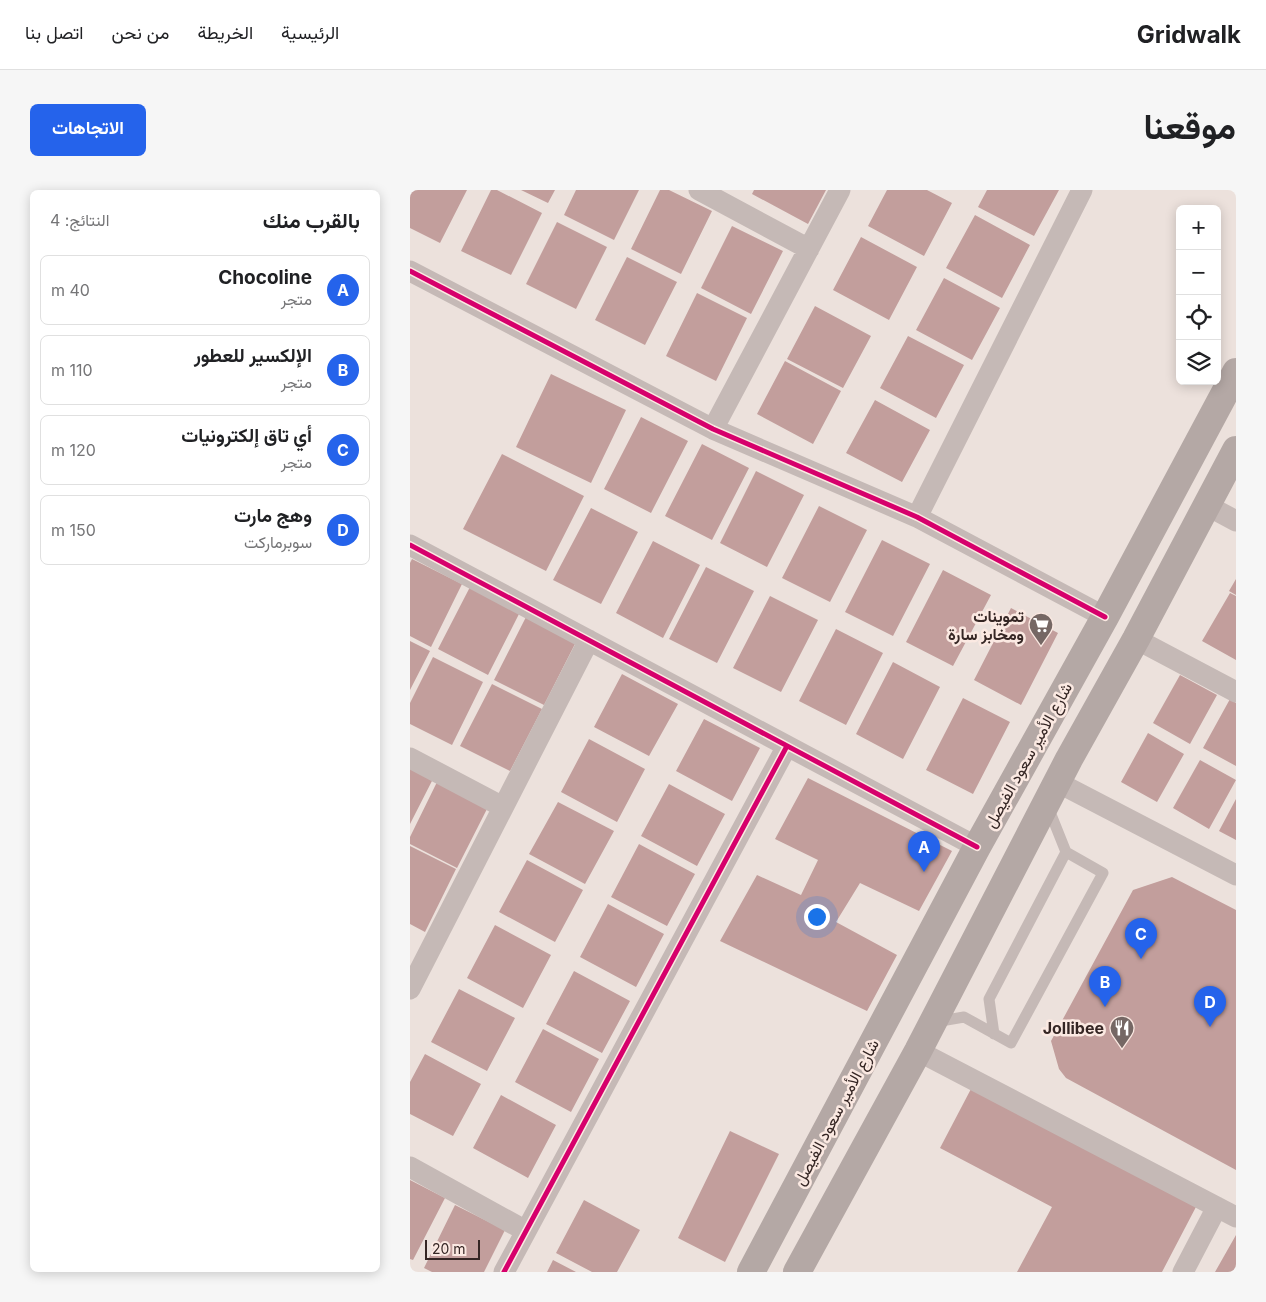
<!DOCTYPE html>
<html lang="ar">
<meta charset="utf-8">
<style>
:root{--surface:#fff;--page:#f6f6f6;--text:#202124;--muted:#757577;--line:#e0e0e0;--accent:#2563eb}
body{margin:0;font-family:Inter,Vazirmatn,sans-serif;background:var(--page);color:var(--text);direction:rtl}
.controls{position:absolute;right:15px;top:15px;display:grid;overflow:hidden;border-radius:8px;box-shadow:0 2px 12px #0003}
.controls button{width:45px;height:45px;display:grid;place-items:center;padding:0;border:0;border-bottom:1px solid var(--line);background:var(--surface);color:var(--text);font:25px sans-serif}
.scale{position:absolute;left:15px;bottom:12px;width:55px;box-sizing:border-box;padding-left:5px;border:2px solid #352624;border-top:0;font-size:14px;line-height:18px;white-space:nowrap;color:#352624;-webkit-text-stroke:4px #fbe9e2;paint-order:stroke}
.you{position:absolute;left:406px;top:726px;width:18px;height:18px;margin:-12px;border:4px solid #fff;border-radius:50%;background:#1a73e8;box-shadow:0 0 0 8px #1a73e833}
.badge{display:grid;place-items:center;width:32px;height:32px;border-radius:50%;background:var(--accent);color:#fff;font-size:16px;font-weight:700}
.pin{position:absolute;translate:-50% -41px;filter:drop-shadow(0 1px 2px #0008)}
.pin::after{content:'';position:absolute;top:26px;width:18px;height:15px;background:inherit;clip-path:polygon(0 0,100% 0,50% 100%)}
.list{margin:0;padding:0;list-style:none}
h2{display:flex;justify-content:space-between;align-items:center;height:65px;margin:0;padding:0 20px;font-size:21px}
h2 small{font-size:16px;font-weight:400;color:var(--muted)}
.list li{display:grid;grid-template-columns:32px 1fr auto;gap:15px;align-items:center;box-sizing:border-box;height:70px;margin:0 10px 10px;padding:0 10px;border:1px solid var(--line);border-radius:8px}
.list b{display:block;font-size:19px;white-space:nowrap}
.list p{margin:0;font-size:16px;white-space:nowrap;color:var(--muted)}
.list em{font-size:16px;font-style:normal;color:var(--muted)}
.icon{flex:none;width:28px;height:28px;fill:none;stroke:currentColor;stroke-width:2;stroke-linecap:round;stroke-linejoin:round}
.map{position:relative;flex:none;width:826px;height:1082px;overflow:hidden;direction:ltr;border-radius:8px}
header{display:flex;align-items:center;gap:30px;box-sizing:border-box;height:70px;padding:0 25px;background:var(--surface);border-bottom:1px solid var(--line)}
header strong{font-size:24px}
nav{display:flex;gap:28px;margin-inline-start:auto;font-size:18px}
.intro{display:flex;align-items:center;justify-content:space-between;box-sizing:border-box;height:120px;padding:0 30px}
h1{margin:0;font-size:35px}
.button{padding:12px 22px;border-radius:8px;background:var(--accent);color:#fff;font-size:18px;font-weight:700}
main{display:flex;gap:30px;padding:0 30px}
aside{flex:1;background:var(--surface);border-radius:8px;box-shadow:0 2px 12px #0003}
.map>svg:first-child{display:block}
.building{fill:#c29e9c}
.lines{fill:none;stroke-linecap:round;stroke-linejoin:round}
.lane{stroke:#c5b9b6;stroke-width:11}
.street{stroke:#c5b9b6;stroke-width:21}
.primary{stroke:#b4a8a5;stroke-width:28}
.cycleway-casing{stroke:#fbe9e2;stroke-width:8}
.cycleway{stroke:#d6006c;stroke-width:5}
.labels{text-anchor:middle;stroke-width:5;stroke-linejoin:round;paint-order:stroke}
.poi-label{font-size:16px;font-weight:bold;fill:#352624;stroke:#fbe9e2;text-anchor:end}
.street-label{font-size:16px;fill:#352624;stroke:#fbe9e2}
</style>
<header>
<strong>Gridwalk</strong>
<nav><a>الرئيسية</a><a>الخريطة</a><a>من نحن</a><a>اتصل بنا</a></nav>
</header>
<div class="intro"><h1>موقعنا</h1><a class="button">الاتجاهات</a></div>
<main>
<div class="map">
<svg width="826" height="1082" viewBox="0 0 826 1082">
<rect width="100%" height="100%" fill="#ece1dc"/>
<path class="building" d="M 0,0 L 57,0 L 30,53 L 0,38 Z
M 81,0 L 87,0 L 132,23 L 101,85 L 51,61 Z
M 111,0 L 145,0 L 138,13 Z
M 166,0 L 229,0 L 204,50 L 154,25 Z
M 250,0 L 259,0 L 302,21 L 271,84 L 221,59 Z
M 344,0 L 416,0 L 398,34 L 342,4 Z
M 477,0 L 517,0 L 542,13 L 514,66 L 458,36 Z
M 577,0 L 649,0 L 624,46 L 568,17 Z
M 565,25 L 620,55 L 592,108 L 536,78 Z
M 147,32 L 197,57 L 166,119 L 116,94 Z
M 322,36 L 373,61 L 341,124 L 291,98 Z
M 451,47 L 507,77 L 479,130 L 423,100 Z
M 217,67 L 267,92 L 235,155 L 185,130 Z
M 534,88 L 590,118 L 562,170 L 506,140 Z
M 287,103 L 337,128 L 306,191 L 256,166 Z
M 405,116 L 461,146 L 433,198 L 377,169 Z
M 498,146 L 554,175 L 526,228 L 470,198 Z
M 375,171 L 431,201 L 403,254 L 347,224 Z
M 141,184 L 216,220 L 181,293 L 106,257 Z
M 465,210 L 520,240 L 492,292 L 436,263 Z
M 231,227 L 278,251 L 241,323 L 194,299 Z
M 292,254 L 339,278 L 302,350 L 255,326 Z
M 92,264 L 174,306 L 136,381 L 53,339 Z
M 346,281 L 394,305 L 357,377 L 310,353 Z
M 409,316 L 457,340 L 420,412 L 372,388 Z
M 181,318 L 228,342 L 191,414 L 143,390 Z
M 472,350 L 520,374 L 483,446 L 435,422 Z
M 243,351 L 290,375 L 253,448 L 206,423 Z
M 2,369 L 52,394 L 21,457 L 0,446 L 0,373 Z
M 296,377 L 344,401 L 307,473 L 259,449 Z
M 533,380 L 581,405 L 543,476 L 496,452 Z
M 826,389 L 826,405 L 819,401 Z
M 60,397 L 110,422 L 78,485 L 28,459 Z
M 820,403 L 826,406 L 826,470 L 792,451 Z
M 360,406 L 408,430 L 371,502 L 323,478 Z
M 601,418 L 648,443 L 611,515 L 564,490 Z
M 116,427 L 166,452 L 134,515 L 84,490 Z
M 426,439 L 473,463 L 436,535 L 389,511 Z
M 0,451 L 20,461 L 0,500 Z
M 23,467 L 73,492 L 42,555 L 0,534 L 0,513 Z
M 483,472 L 530,497 L 493,569 L 446,544 Z
M 212,484 L 268,514 L 239,566 L 184,537 Z
M 770,485 L 807,505 L 780,554 L 743,533 Z
M 82,494 L 132,519 L 100,581 L 50,556 Z
M 553,508 L 600,532 L 563,604 L 516,580 Z
M 820,509 L 826,513 L 826,576 L 793,558 Z
M 294,529 L 350,558 L 322,611 L 266,581 Z
M 738,543 L 774,564 L 747,612 L 711,592 Z
M 179,549 L 235,579 L 207,632 L 151,602 Z
M 790,570 L 826,590 L 799,639 L 763,618 Z
M 0,576 L 24,587 L 0,634 Z
M 398,588 L 542,661 L 509,721 L 450,693 L 426,732 L 487,765 L 457,821 L 310,751 L 347,685 L 391,705 L 408,670 L 365,649 Z
M 28,590 L 79,615 L 47,678 L 0,654 L 0,647 Z
M 259,594 L 315,624 L 287,676 L 231,646 Z
M 826,609 L 826,650 L 809,641 Z
M 148,612 L 204,641 L 175,694 L 119,664 Z
M 229,654 L 285,684 L 257,736 L 201,707 Z
M 0,656 L 46,679 L 15,742 L 0,734 Z
M 117,670 L 173,700 L 145,752 L 89,722 Z
M 762,687 L 826,720 L 826,980 L 656,888 L 649,879 L 641,851 L 723,700 Z
M 198,714 L 254,744 L 226,797 L 170,767 Z
M 85,735 L 141,765 L 113,818 L 57,788 Z
M 164,781 L 220,811 L 192,863 L 136,834 Z
M 49,799 L 105,828 L 77,881 L 21,852 Z
M 133,839 L 189,869 L 161,922 L 105,892 Z
M 15,864 L 71,894 L 43,946 L 0,924 L 0,892 Z
M 562,897 L 787,1015 L 752,1082 L 607,1082 L 642,1017 L 530,958 Z
M 91,905 L 146,935 L 118,988 L 63,958 Z
M 320,941 L 369,964 L 315,1072 L 268,1048 Z
M 0,990 L 35,1008 L 3,1070 L 0,1069 Z
M 174,1010 L 230,1040 L 207,1082 L 182,1082 L 146,1063 Z
M 45,1015 L 95,1040 L 74,1082 L 22,1082 L 14,1078 Z
M 826,1045 L 826,1082 L 805,1082 Z
M 143,1070 L 166,1082 L 137,1082 Z"/>
<g class="lines">
<path class="lane" d="M 638,617 L 656,662
M 525,832 L 554,827 L 601,853 L 693,683 L 656,662 L 579,809 L 584,844"/>
<path class="street" d="M 289,0 L 399,59
M 0,81 L 303,239 L 507,327 L 695,427
M 303,239 L 430,0
M 798,316 L 826,331
M 507,327 L 672,0
M 0,355 L 567,657
M 726,449 L 826,502
M 0,568 L 93,617
M 647,592 L 826,685
M 0,799 L 179,450
M 508,861 L 826,1027
M 0,977 L 116,1041
M 94,1082 L 377,556
M 773,1082 L 807,1017"/>
<path class="primary" d="M 341,1082 L 567,657 L 695,427 L 826,182
M 387,1082 L 508,861 L 659,569 L 726,449 L 826,260"/>
<defs>
<path id="cycleway" d="M 0,81 L 303,239 L 507,327 L 695,427
M 0,355 L 567,657
M 94,1082 L 377,556"/>
</defs>
<use href="#cycleway" class="cycleway-casing"/>
<use href="#cycleway" class="cycleway"/>
</g>
<defs>
<symbol id="supermarket-pin" viewBox="-11 -11 22 30"><path d="M0 17L-7.5 6A9.5 9.5 0 1 1 7.5 6Z" fill="#756764" stroke="#fbe9e2"/><path d="M-6-5.5h2.5l.6 2H6L4.5 2H-2.5L-4.4-4H-6ZM-1.5 3.2a1.3 1.3 0 1 0 .1 0ZM3 3.2a1.3 1.3 0 1 0 .1 0Z" fill="#fff"/></symbol>
<symbol id="restaurant-pin" viewBox="-11 -11 22 30"><path d="M0 17L-7.5 6A9.5 9.5 0 1 1 7.5 6Z" fill="#756764" stroke="#fbe9e2"/><path d="M-5-6h1v4h1v-4h1v4h1v-4h1v5L-1.5 .5V6h-2V.5L-5-1ZM5-6V6H3V1.5H1.5Q1.5-4 5-6Z" fill="#fff"/></symbol>
</defs>
<g fill-rule="evenodd">
<use href="#supermarket-pin" x="617" y="421" width="28" height="38"/>
<use href="#restaurant-pin" x="698" y="824" width="28" height="38"/>
</g>
<g class="labels">
<g class="poi-label">
<text x="614" y="432">تموينات<tspan x="614" dy="18">ومخابز سارة</tspan></text>
<text x="694" y="844">Jollibee</text>
</g>
<g class="street-label">
<text transform="translate(618 565) rotate(-61)" y="6">شارع الأمير سعود الفيصل</text>
<text transform="translate(426 922) rotate(-62)" y="6">شارع الأمير سعود الفيصل</text>
</g>
</g>
</svg>
<div class="controls">
<button>+</button>
<button>−</button>
<button><svg class="icon" aria-label="locate" viewBox="0 0 24 24"><circle cx="12" cy="12" r="6"/><path d="M12 2v4M12 18v4M2 12h4M18 12h4"/></svg></button>
<button><svg class="icon" aria-label="layers" viewBox="0 0 24 24"><path d="M12 4l9 5-9 5-9-5zM3 14l9 5 9-5"/></svg></button>
</div>
<div class="scale">20 m</div>
<div class="you"></div>
<div class="pin badge" style="left:514px;top:682px">A</div>
<div class="pin badge" style="left:695px;top:817px">B</div>
<div class="pin badge" style="left:731px;top:769px">C</div>
<div class="pin badge" style="left:800px;top:837px">D</div>
</div>
<aside>
<h2>بالقرب منك<small>النتائج: 4</small></h2>
<ul class="list">
<li><span class="badge">A</span><div><b>Chocoline</b><p>متجر</p></div><em>40 m</em></li>
<li><span class="badge">B</span><div><b>الإلكسير للعطور</b><p>متجر</p></div><em>110 m</em></li>
<li><span class="badge">C</span><div><b>أي تاق إلكترونيات</b><p>متجر</p></div><em>120 m</em></li>
<li><span class="badge">D</span><div><b>وهج مارت</b><p>سوبرماركت</p></div><em>150 m</em></li>
</ul>
</aside>
</main>
